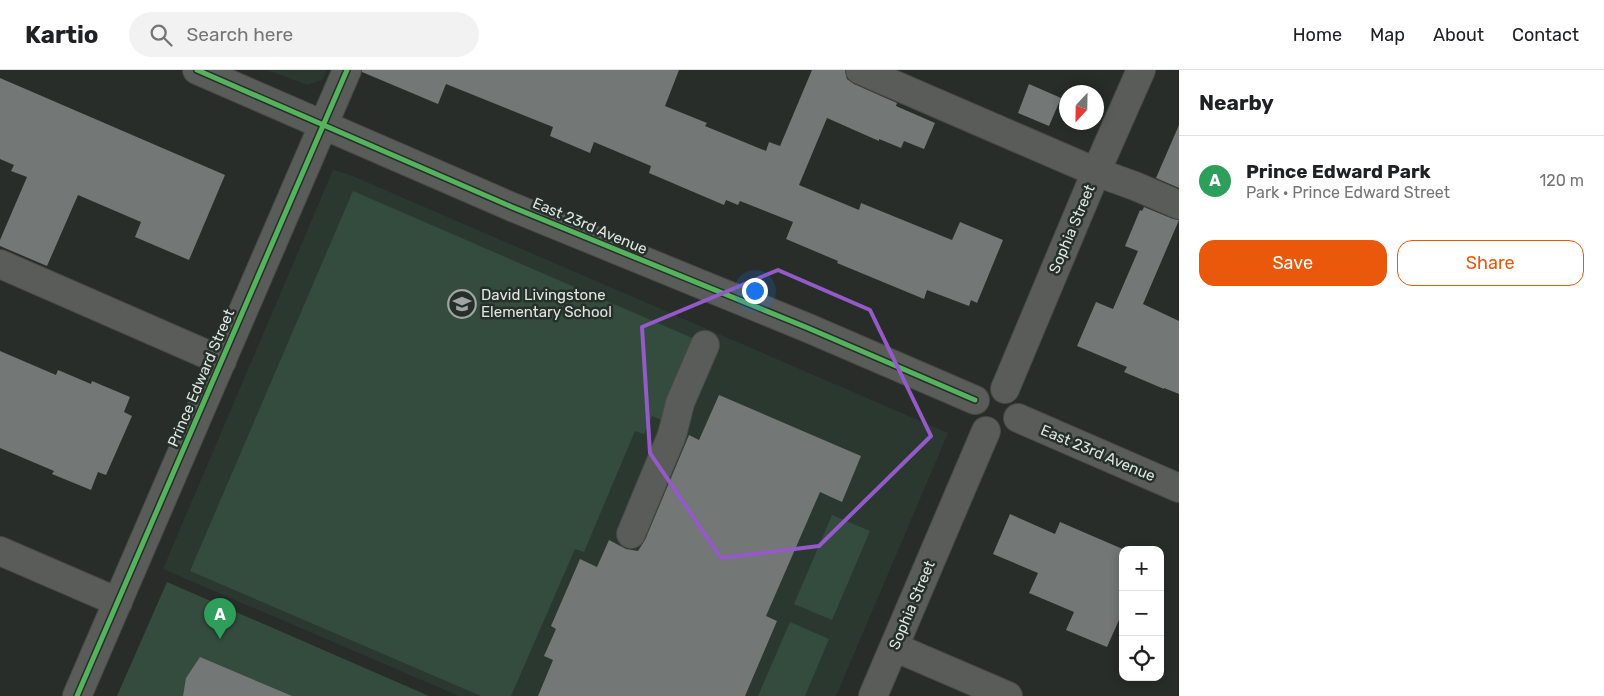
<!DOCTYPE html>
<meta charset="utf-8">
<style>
:root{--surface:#fff;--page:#f2f2f2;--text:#202124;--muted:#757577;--line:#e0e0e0;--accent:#ea580c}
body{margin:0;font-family:Rubik,sans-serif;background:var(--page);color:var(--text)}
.controls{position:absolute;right:15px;bottom:15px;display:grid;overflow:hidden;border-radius:10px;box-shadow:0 2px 12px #0003}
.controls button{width:45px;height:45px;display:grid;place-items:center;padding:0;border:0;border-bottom:1px solid var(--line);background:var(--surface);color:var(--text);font:25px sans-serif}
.compass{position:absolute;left:1059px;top:15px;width:45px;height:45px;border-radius:50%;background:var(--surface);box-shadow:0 2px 12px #0003;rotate:202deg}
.you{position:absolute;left:754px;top:220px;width:18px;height:18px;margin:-12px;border:4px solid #fff;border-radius:50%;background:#1a73e8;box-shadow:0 0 0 8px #1a73e833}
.badge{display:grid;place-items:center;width:32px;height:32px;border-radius:50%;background:var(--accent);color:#fff;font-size:16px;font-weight:700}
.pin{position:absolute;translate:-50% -41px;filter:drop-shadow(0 1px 2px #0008)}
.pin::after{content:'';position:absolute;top:26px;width:18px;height:15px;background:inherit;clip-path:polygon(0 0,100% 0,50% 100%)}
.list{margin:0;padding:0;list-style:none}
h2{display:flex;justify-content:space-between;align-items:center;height:65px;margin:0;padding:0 20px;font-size:21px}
h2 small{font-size:16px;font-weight:400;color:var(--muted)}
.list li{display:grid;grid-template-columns:32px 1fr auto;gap:15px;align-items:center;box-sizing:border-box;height:90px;padding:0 20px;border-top:1px solid var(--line)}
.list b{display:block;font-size:19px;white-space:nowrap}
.list p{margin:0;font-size:16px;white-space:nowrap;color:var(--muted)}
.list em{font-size:16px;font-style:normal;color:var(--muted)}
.actions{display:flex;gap:10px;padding:15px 20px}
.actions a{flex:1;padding:11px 0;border:1px solid var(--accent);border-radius:15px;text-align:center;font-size:18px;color:var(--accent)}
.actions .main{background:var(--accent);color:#fff}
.icon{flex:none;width:28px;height:28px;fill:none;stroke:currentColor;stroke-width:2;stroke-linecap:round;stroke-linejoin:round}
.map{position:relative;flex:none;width:1179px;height:626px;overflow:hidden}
header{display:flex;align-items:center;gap:30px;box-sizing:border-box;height:70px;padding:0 25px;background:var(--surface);border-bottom:1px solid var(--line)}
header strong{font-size:24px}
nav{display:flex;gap:28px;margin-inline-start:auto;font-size:18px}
.search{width:350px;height:45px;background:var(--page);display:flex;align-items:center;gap:12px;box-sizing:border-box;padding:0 18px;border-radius:28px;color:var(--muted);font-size:19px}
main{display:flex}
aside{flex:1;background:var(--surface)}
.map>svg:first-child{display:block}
.built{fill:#2b3830}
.green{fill:#344c3d}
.building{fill:#737775}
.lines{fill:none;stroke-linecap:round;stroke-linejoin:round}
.minor-casing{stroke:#464a47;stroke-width:30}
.minor{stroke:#5a5c5a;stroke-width:28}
.cycleway-casing{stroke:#262f29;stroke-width:8}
.cycleway{stroke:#56b35d;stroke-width:5}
.marked{fill:none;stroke:#945ac8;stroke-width:4;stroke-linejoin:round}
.labels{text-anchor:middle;stroke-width:5;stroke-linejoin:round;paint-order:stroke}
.street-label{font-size:15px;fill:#e0e6e2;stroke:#262f29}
.poi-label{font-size:15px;fill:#e0e6e2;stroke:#262f29;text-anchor:start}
</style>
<header>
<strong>Kartio</strong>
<div class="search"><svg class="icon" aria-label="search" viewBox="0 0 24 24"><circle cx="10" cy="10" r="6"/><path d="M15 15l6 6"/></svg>Search here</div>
<nav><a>Home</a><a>Map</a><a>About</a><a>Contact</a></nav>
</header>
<main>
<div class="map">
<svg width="1179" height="626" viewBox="0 0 1179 626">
<rect width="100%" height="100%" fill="#282d2a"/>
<path class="built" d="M 268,0 L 327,0 L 322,10 L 307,15 Z
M 333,100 L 348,104 L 948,363 L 836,626 L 459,626 L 163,499 Z"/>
<path class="green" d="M 353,121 L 697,270 L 662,350 L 652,346 L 644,364 L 635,361 L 584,482 L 575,479 L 511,626 L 481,626 L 190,501 Z
M 832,445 L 870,461 L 832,550 L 794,534 Z
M 167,512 L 429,626 L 117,626 Z
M 790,552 L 829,569 L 805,626 L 758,626 Z"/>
<path class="building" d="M 362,0 L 679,0 L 665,36 L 707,53 L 705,56 L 766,81 L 769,72 L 780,76 L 812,0 L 845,0 L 847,9 L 854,14 L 897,33 L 896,36 L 935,53 L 924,79 L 904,71 L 901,78 L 879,69 L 879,71 L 827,48 L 799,115 L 859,140 L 861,133 L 952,170 L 960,152 L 1003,170 L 977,233 L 971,230 L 969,236 L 927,220 L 924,229 L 837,193 L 838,191 L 786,169 L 793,152 L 740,131 L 738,135 L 726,130 L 724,135 L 649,103 L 651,96 L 594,72 L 590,83 L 550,66 L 553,57 L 446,14 L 438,34 L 362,2 Z
M 0,8 L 225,105 L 189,190 L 135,167 L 141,152 L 78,125 L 47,196 L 0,176 L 0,170 L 27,107 L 11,101 L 14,95 L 0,89 Z
M 1029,14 L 1061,28 L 1049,56 L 1018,43 Z
M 1179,55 L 1179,118 L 1156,108 Z
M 1144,137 L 1173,149 L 1179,150 L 1143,234 L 1179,251 L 1179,324 L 1164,318 L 1164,319 L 1124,302 L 1127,297 L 1077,276 L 1096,232 L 1113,239 L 1138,181 L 1125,176 L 1140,140 L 1142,141 Z
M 0,281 L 56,305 L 58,300 L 91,314 L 92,311 L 130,327 L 124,342 L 132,346 L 106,405 L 98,402 L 91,420 L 52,404 L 54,401 L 0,378 Z
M 719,325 L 861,386 L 842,432 L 820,422 L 766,546 L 777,551 L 745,626 L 538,626 L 553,590 L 544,586 L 556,559 L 551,556 L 580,489 L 597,497 L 609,470 L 626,479 L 638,481 L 645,470 L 689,365 L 699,370 Z
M 1010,444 L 1055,464 L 1060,452 L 1125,480 L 1123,480 L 1123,541 L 1107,577 L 1066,560 L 1074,542 L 1029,523 L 1038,503 L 993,484 Z
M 200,587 L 292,626 L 183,626 L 186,608 Z"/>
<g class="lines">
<defs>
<path id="minor" d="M 197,0 L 512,137 L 808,258 L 975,330
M 860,0 L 1096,102 L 1135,116 L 1179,135
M 0,194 L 222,291
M 1005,319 L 1096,102 L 1141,0
M 1018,348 L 1179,418
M 631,464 L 672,365 L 680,333 L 705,275
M 0,481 L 118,532
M 894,577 L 1008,626
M 77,626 L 347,0
M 873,626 L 986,361"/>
</defs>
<use href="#minor" class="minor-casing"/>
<use href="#minor" class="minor"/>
<defs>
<path id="cycleway" d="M 197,0 L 512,137 L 808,258 L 975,330
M 77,626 L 347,0"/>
</defs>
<use href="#cycleway" class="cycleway-casing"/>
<use href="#cycleway" class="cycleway"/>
</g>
<path class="marked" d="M 778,200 L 870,240 L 931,366 L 819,476 L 721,488 L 650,383 L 642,257 Z"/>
<defs>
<symbol id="school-ring" viewBox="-11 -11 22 22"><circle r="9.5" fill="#262f29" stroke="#a0a5a2" stroke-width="1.5"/><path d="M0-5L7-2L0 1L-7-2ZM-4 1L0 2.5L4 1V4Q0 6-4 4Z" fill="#a0a5a2"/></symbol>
</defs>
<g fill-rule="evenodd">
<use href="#school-ring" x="446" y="218" width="32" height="32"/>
</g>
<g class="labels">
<g class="street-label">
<text transform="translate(590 156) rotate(23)" y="5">East 23rd Avenue</text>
<text transform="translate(1072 159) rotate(-67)" y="5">Sophia Street</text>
<text transform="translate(201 308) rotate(-67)" y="5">Prince Edward Street</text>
<text transform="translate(1098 383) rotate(23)" y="5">East 23rd Avenue</text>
<text transform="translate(912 535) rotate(-67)" y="5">Sophia Street</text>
</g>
<g class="poi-label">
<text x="481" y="230">David Livingstone<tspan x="481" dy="17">Elementary School</tspan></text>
</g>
</g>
</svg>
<div class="controls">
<button>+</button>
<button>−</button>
<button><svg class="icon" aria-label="locate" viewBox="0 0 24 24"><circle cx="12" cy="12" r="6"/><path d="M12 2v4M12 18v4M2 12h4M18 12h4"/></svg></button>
</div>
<svg class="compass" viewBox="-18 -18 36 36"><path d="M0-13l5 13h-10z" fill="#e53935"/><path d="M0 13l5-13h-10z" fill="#757577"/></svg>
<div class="you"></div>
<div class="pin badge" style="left:220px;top:569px;background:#2e9e5b">A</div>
</div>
<aside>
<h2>Nearby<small></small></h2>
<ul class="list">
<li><span class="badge" style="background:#2e9e5b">A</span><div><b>Prince Edward Park</b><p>Park · Prince Edward Street</p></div><em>120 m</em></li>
</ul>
<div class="actions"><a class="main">Save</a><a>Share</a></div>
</aside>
</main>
